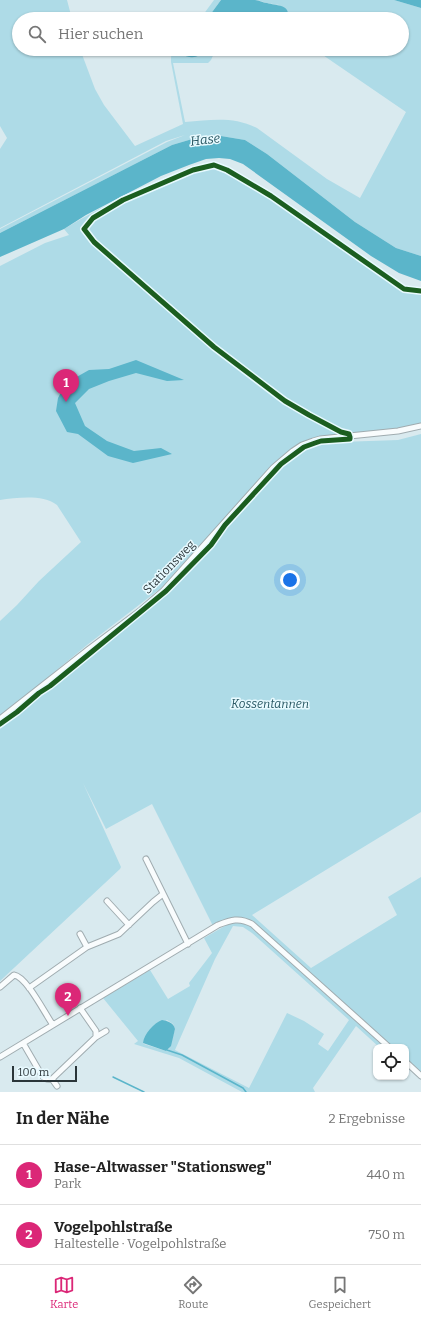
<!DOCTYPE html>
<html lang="de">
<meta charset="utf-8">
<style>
:root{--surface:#fff;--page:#f6f6f6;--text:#222;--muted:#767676;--line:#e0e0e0;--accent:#db2777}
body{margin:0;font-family:Bitter,serif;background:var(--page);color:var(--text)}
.controls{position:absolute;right:12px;bottom:12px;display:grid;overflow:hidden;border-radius:8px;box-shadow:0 1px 3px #0004}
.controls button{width:36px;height:36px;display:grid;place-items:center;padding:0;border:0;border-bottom:1px solid var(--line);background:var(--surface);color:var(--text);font:20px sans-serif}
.scale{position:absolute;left:12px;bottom:10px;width:65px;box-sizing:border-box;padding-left:4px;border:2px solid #2a3539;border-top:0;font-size:11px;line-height:14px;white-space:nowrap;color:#2a3539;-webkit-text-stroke:3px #e8faff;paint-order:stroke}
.you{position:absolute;left:290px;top:580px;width:14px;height:14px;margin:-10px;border:3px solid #fff;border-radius:50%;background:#1a73e8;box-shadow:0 0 0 6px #1a73e833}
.badge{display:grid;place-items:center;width:26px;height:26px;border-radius:50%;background:var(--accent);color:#fff;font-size:13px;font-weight:700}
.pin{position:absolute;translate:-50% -33px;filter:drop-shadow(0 1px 2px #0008)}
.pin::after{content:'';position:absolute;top:21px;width:14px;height:12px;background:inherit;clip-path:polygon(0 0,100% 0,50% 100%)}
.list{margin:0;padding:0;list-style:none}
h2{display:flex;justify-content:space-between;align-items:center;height:52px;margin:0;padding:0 16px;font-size:17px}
h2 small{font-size:13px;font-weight:400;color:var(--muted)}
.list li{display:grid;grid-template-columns:26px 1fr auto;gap:12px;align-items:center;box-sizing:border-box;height:60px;padding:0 16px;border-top:1px solid var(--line)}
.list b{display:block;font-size:15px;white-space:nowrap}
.list p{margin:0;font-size:13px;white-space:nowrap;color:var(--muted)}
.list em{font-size:13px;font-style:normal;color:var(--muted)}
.icon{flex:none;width:22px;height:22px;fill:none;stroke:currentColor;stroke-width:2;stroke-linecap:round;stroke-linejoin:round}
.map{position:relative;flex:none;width:421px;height:1092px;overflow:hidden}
.search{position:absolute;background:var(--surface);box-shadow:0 1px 3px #0004;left:12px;right:12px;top:12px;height:44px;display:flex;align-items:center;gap:10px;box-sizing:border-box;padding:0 14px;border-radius:22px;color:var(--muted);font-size:15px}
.sheet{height:172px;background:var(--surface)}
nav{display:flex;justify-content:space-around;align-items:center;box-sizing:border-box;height:56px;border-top:1px solid var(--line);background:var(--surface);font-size:11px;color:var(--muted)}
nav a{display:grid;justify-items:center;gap:2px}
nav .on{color:var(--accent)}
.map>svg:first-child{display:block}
.green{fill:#aedbe7;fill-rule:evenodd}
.water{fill:#5bb5ca}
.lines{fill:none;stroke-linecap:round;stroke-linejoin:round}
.stream{stroke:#5bb5ca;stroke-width:1.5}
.minor-casing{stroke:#a0acb0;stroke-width:7}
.minor{stroke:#f9fcfd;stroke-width:5}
.cycleway-casing{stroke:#e8faff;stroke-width:8}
.cycleway{stroke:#1b5e20;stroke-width:5}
.labels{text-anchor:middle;stroke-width:3;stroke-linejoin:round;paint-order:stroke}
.street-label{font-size:12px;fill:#2a3539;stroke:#e8faff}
.park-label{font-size:12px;font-style:italic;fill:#275763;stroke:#e8faff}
.water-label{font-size:13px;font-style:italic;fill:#265561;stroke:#e8faff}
</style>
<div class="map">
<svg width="421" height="1092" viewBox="0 0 421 1092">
<rect width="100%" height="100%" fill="#d9eaef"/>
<path class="green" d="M 0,0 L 67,0 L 72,19 L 19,19 L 19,49 L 80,49 L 95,89 L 104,105 L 135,146 L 183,124 L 171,62 C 171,56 171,53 175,49 L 181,49 L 196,57 L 201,55 L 206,49 L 216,49 L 211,60 L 208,63 L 173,63 L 185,122 C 211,120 233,116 257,128 L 327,179 L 360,198 L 406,112 L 314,49 L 402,49 L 402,19 L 288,19 L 289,13 L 279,5 L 267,3 L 257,0 L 394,0 L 421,8 L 421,256 L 396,248 L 355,222 L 267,154 L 245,140 L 221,136 L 199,137 L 172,145 L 0,233 L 0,229 L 167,142 L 185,135 L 166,141 L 0,228 L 0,149 L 7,138 L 0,126 Z
M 214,0 L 221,0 L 207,19 L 200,19 Z
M 214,165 L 227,170 L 271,196 L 332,238 L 396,288 L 421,292 L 421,423 C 404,428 363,438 346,433 C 334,429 321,421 309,415 L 341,433 L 339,435 C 333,435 326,435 320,436 C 303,439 290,451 278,461 L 161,588 L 87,645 L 0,717 L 0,621 L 17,605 L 39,581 L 81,542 L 57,505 C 42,494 17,498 0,500 L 0,266 L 45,243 L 69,235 L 64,229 C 110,201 161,178 214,165 Z
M 421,434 L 421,812 L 252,915 L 311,968 L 397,915 L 388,897 L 421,877 L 421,1075 L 406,1061 L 406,1047 L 390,1047 L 245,919 L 213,926 L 152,804 L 106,829 L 83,783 L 121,867 L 120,869 L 0,981 L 0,729 L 42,694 L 93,656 L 166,594 L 276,472 L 295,455 L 316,444 L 340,442 L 398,440 Z
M 239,920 L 252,925 L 387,1047 L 379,1047 L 356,1026 L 313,1088 L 315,1092 L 242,1092 L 179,1058 L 134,1044 L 138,1041 L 103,998 L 150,970 L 168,999 L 190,986 L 189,983 L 212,953 L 204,938 L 230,923 ZM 233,926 L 243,927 L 252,933 L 349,1020 L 328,1051 L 318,1044 L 324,1034 L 304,1021 L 287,1013 L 249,1088 L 175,1050 L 215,959 ZM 167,1020 L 173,1024 L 175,1029 L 169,1049 L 166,1051 L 144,1044 L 143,1043 Z"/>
<path class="water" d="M 221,0 C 232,0 244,0 255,0 C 259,0 263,3 267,3 C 277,6 291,4 288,19 L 207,19 Z
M 394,0 L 421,0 L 421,8 Z
M 181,49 L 206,49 C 201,58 189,60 181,53 Z
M 221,136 L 245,140 L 267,154 L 355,222 L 396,248 L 421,256 L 421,281 L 399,273 L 371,256 L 243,164 L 230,159 L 219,158 L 206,159 L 189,165 L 161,176 L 86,215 L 64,229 L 0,257 L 0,233 L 172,145 L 199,137 Z
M 136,360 L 184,380 L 167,381 L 136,373 L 109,381 L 89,389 L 75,403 L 85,426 L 107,441 L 134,451 L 161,448 L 172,454 L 133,463 L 108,456 L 78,434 L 67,432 L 56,411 L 58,398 L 66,383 L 89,370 L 109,369 Z
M 162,1020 C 168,1021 174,1023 175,1029 L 171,1046 L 166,1051 L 143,1043 C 144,1034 154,1023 162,1020 Z"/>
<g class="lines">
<path class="stream" d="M 167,1050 L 182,1055 L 243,1088 L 246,1092
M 113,1077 L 144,1092"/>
<defs>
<path id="minor" d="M 0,719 L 89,649 L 141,610 L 163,591 L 273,468 L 293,451 L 302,445 L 313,441 L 320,439 L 398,431 L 421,426
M 146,859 L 188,944
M 107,901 L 129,925
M 80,934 L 87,947
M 0,987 L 14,975 C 27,977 45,1014 53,1025
M 29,988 L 87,947 L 119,934 L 153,902 L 163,894
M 96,1037 L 106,1031
M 23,1043 L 41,1074 C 44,1078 46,1080 52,1079 L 96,1037 L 96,1031 L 80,1008
M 0,1057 L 218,925 C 231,920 239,917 252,924 L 389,1047
M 406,1062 L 421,1076
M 52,1079 L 57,1086"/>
</defs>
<use href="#minor" class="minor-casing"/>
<use href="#minor" class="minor"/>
<defs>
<path id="cycleway" d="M 350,437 L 349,434 L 341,432 L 309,415 L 285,401 L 214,347 L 94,242 L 84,229 L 93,218 L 123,200 L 193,170 L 214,165 L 227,170 L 271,196 L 404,289 L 421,291
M 0,724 L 17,712 L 39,693 L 50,686 L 166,591 L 211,545 L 225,525 L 281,464 L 304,447 L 315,443 L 321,441 L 350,439 L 350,437"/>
</defs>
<use href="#cycleway" class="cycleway-casing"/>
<use href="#cycleway" class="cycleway"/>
</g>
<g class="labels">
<g class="street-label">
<text transform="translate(169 567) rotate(-46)" y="4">Stationsweg</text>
</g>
<g class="park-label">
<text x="270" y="708">Kossentannen</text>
</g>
<g class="water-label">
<text transform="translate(205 139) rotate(-7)" y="5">Hase</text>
</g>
</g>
</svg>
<div class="controls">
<button><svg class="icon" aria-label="locate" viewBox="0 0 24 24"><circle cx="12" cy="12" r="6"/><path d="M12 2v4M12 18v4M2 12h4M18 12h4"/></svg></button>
</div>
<div class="scale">100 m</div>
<div class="you"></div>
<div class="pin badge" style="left:66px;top:402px">1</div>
<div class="pin badge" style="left:68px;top:1016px">2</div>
<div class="search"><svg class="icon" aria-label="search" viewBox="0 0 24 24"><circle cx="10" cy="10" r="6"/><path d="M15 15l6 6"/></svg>Hier suchen</div>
</div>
<section class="sheet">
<h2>In der Nähe<small>2 Ergebnisse</small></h2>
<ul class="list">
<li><span class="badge">1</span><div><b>Hase-Altwasser &quot;Stationsweg&quot;</b><p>Park</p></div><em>440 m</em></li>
<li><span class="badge">2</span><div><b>Vogelpohlstraße</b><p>Haltestelle · Vogelpohlstraße</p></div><em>750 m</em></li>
</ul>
</section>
<nav>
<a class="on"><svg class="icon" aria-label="map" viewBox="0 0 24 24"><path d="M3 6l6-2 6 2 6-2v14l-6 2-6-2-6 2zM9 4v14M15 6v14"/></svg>Karte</a>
<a><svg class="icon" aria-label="directions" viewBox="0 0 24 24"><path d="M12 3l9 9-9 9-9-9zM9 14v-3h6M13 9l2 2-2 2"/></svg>Route</a>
<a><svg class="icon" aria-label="saved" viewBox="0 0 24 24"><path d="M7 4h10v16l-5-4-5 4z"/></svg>Gespeichert</a>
</nav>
